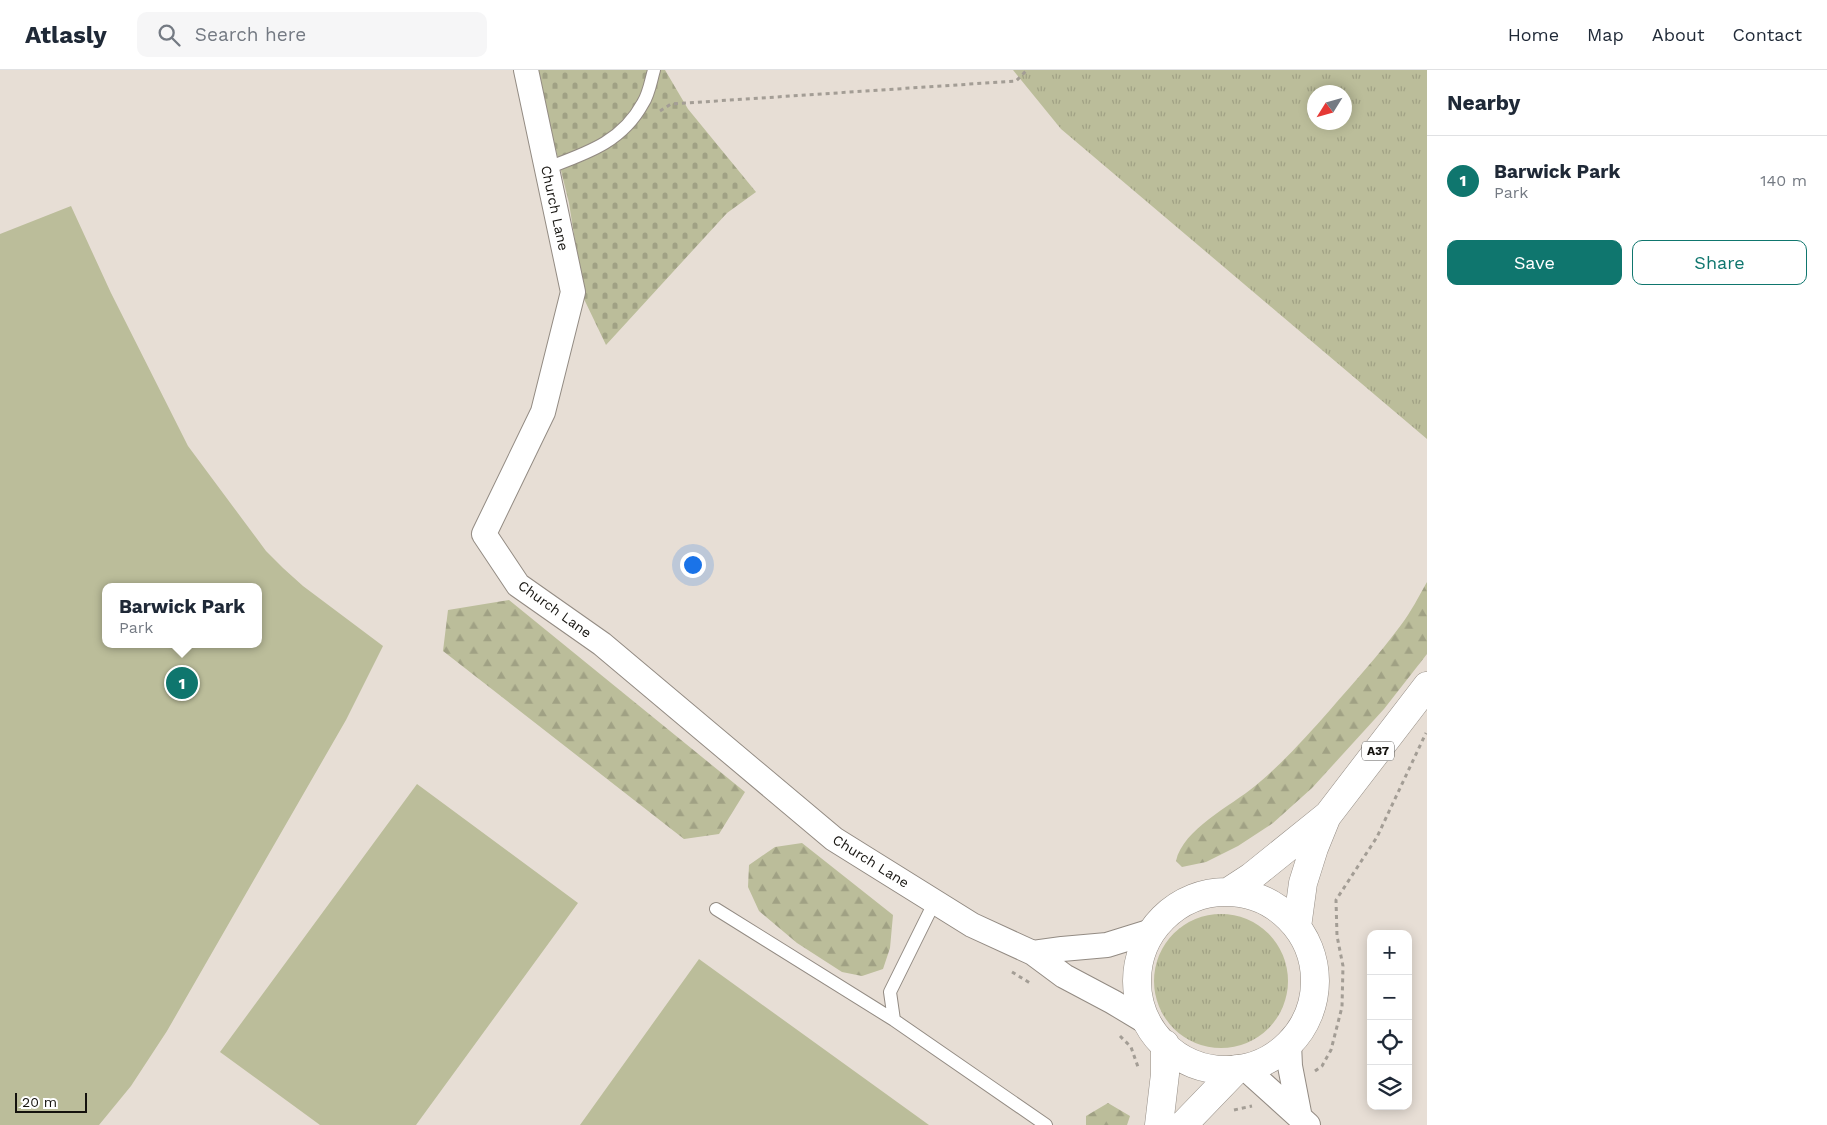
<!DOCTYPE html>
<html lang="en">
<head>
<meta charset="utf-8">
<style>
	:root { --surface:#fff; --page:#f6f6f7; --text:#1f2937; --muted:#747a83; --line:#e0e1e3; --accent:#0f766e }
	body { margin:0; font-family:"Work Sans",sans-serif; background:var(--page); color:var(--text) }
	.controls { position:absolute; right:15px; bottom:15px; display:grid; overflow:hidden; border-radius:10px; box-shadow:0 2px 12px #0003 }
	.controls button { width:45px; height:45px; display:grid; place-items:center; padding:0; border:0; border-bottom:1px solid var(--line); background:var(--surface); color:var(--text); font:25px sans-serif }
	.compass { position:absolute; left:1307px; top:15px; width:45px; height:45px; border-radius:50%; background:var(--surface); box-shadow:0 2px 12px #0003; rotate:233deg }
	.scale { position:absolute; left:15px; bottom:12px; width:72px; box-sizing:border-box; padding-left:5px; border:2px solid #14120e; border-top:0; font-size:14px; line-height:18px; white-space:nowrap; color:#14120e; -webkit-text-stroke:4px #fff; paint-order:stroke }
	.you { position:absolute; left:692px; top:494px; width:18px; height:18px; margin:-12px; border:4px solid #fff; border-radius:50%; background:#1a73e8; box-shadow:0 0 0 8px #1a73e833 }
	.badge { display:grid; place-items:center; width:32px; height:32px; border-radius:50%; background:var(--accent); color:#fff; font-size:16px; font-weight:700 }
	.pin { position:absolute; translate:-50% -50%; border:2px solid #fff; box-shadow:0 1px 5px #0006 }
	.popup { position:absolute; left:102px; top:513px; width:160px; height:65px; box-sizing:border-box; display:grid; place-content:center; border-radius:10px; background:var(--surface); filter:drop-shadow(0 1px 4px #0005); font-size:16px; white-space:nowrap; color:var(--muted) }
	.popup b { font-size:19px; color:var(--text) }
	.popup::after { content:''; position:absolute; left:50%; top:100%; margin-left:-10px; border:10px solid transparent; border-top-color:var(--surface) }
	.list { margin:0; padding:0; list-style:none }
	h2 { display:flex; justify-content:space-between; align-items:center; height:65px; margin:0; padding:0 20px; font-size:21px }
	h2 small { font-size:16px; font-weight:400; color:var(--muted) }
	.list li { display:grid; grid-template-columns:32px 1fr auto; gap:15px; align-items:center; box-sizing:border-box; height:90px; padding:0 20px; border-top:1px solid var(--line) }
	.list b { display:block; font-size:19px; white-space:nowrap }
	.list p { margin:0; font-size:16px; white-space:nowrap; color:var(--muted) }
	.list em { font-size:16px; font-style:normal; color:var(--muted) }
	.actions { display:flex; gap:10px; padding:15px 20px }
	.actions a { flex:1; padding:11px 0; border:1px solid var(--accent); border-radius:10px; text-align:center; font-size:18px; color:var(--accent) }
	.actions .main { background:var(--accent); color:#fff }
	.icon { flex:none; width:28px; height:28px; fill:none; stroke:currentColor; stroke-width:2; stroke-linecap:round; stroke-linejoin:round }
	.map { position:relative; flex:none; width:1427px; height:1055px; overflow:hidden }
	header { display:flex; align-items:center; gap:30px; box-sizing:border-box; height:70px; padding:0 25px; background:var(--surface); border-bottom:1px solid var(--line) }
	header strong { font-size:24px }
	nav { display:flex; gap:28px; margin-inline-start:auto; font-size:18px }
	.search { width:350px; height:45px; background:var(--page); display:flex; align-items:center; gap:12px; box-sizing:border-box; padding:0 18px; border-radius:10px; color:var(--muted); font-size:19px }
	main { display:flex }
	aside { flex:1; background:var(--surface) }
	.map>svg:first-child { display:block }
</style>
</head>
<body>
<header>
<strong>Atlasly</strong>
<div class="search"><svg class="icon" aria-label="search" viewBox="0 0 24 24"><circle cx="10" cy="10" r="6"/><path d="M15 15l6 6"/></svg>Search here</div>
<nav><a>Home</a><a>Map</a><a>About</a><a>Contact</a></nav>
</header>
<main>
<div class="map">
<svg width="1427" height="1055" viewBox="0 0 1427 1055">
	<defs>
		<pattern id="grass-tufts" width="24" height="20" patternUnits="userSpaceOnUse" patternTransform="scale(1.25)"><rect width="24" height="20" fill="#bbbd9a"/><path d="M3 7l-1-3M5 7V3M7 7l1-3M15 17l-1-3M17 17v-4M19 17l1-3" fill="none" stroke="#a0a184"/></pattern>
		<pattern id="forest-firs" width="22" height="20" patternUnits="userSpaceOnUse" patternTransform="scale(1.25)"><rect width="22" height="20" fill="#bbbd9a"/><path d="M5 1l3.5 6h-7zM16 11l3.5 6h-7z" fill="#a0a184"/></pattern>
		<pattern id="cemetery-stones" width="16" height="16" patternUnits="userSpaceOnUse" patternTransform="scale(1.25)"><rect width="16" height="16" fill="#bbbd9a"/><path d="M2 7V4a2 2 0 0 1 4 0v3zM10 15v-3a2 2 0 0 1 4 0v3z" fill="#a0a184"/></pattern>
	</defs>
	<rect width="100%" height="100%" fill="#e7ded5"/>
	<path fill="url(#grass-tufts)" fill-rule="evenodd" d="M1013,0H1427V369L1061,59ZM1314,22H1344V52H1314Z
		M1154 911a67 67 0 1 1 134 0a67 67 0 1 1-134 0Z"/>
	<path fill="url(#forest-firs)" d="M1427,512V584L1384,639L1312,718L1273,753L1238,776L1206,792L1182,797L1176,791C1183,759 1231,736 1255,716C1283,693 1306,667 1330,640C1354,612 1379,585 1401,555C1411,542 1419,526 1427,512Z
		M509,530L745,722L719,764L684,769L443,581L448,540Z
		M802,773L893,845L890,878L883,899L862,906L842,902L797,873L759,841L748,817L749,795L775,777Z
		M1108,1033L1130,1046L1127,1055H1086V1046Z"/>
	<path fill="url(#cemetery-stones)" d="M536,0H665L688,39L756,122L727,143L606,275L584,229L569,133Z"/>
	<path fill="#bbbd9a" fill-rule="evenodd" d="M71,136L111,223L188,376L266,481L283,498L303,516L383,576L346,650L167,961L131,1016L99,1055H0V164ZM106,517H258V574H106Z
		M417,714L578,833L416,1055H320L220,982Z
		M699,889L929,1055H580Z"/>
	<g fill="none" stroke-linecap="round" stroke-linejoin="round">
		<defs>
			<path id="service" d="M547,98C587,83 622,72 643,33C649,24 651,10 654,0
				M935,831L890,922L894,950L1046,1055
				M716,839L894,950"/>
			<path id="minor" d="M526,0L573,222L543,342L484,464L518,515L602,574L834,769L972,855L1033,883L1064,906L1113,932L1148,953
				M1033,883L1062,879L1107,875L1152,861
				M1289,974L1290,996L1300,1048
				M1245,998L1308,1055"/>
			<path id="trunk" d="M1228,822L1251,807L1328,745L1427,616
				M1137 911a89 89 0 1 1 178 0a89 89 0 1 1-178 0Z
				M1297,857L1303,813L1314,778L1327,746
				M1159,1055L1165,1004V974
				M1183,1055L1237,999"/>
		</defs>
		<use href="#service" stroke="#938b83" stroke-width="14"/>
		<use href="#minor" stroke="#938b83" stroke-width="26"/>
		<use href="#trunk" stroke="#938b83" stroke-width="29"/>
		<path stroke="#a39d95" stroke-width="3" stroke-dasharray="4 4" stroke-linecap="butt" d="M660,41L671,34L1016,11L1027,0
			M1012,902L1030,913
			M1120,966L1131,977L1138,997
			M1315,1001L1322,996L1331,980L1342,937L1343,896L1337,866L1336,830L1377,767L1426,663
			M1234,1040L1252,1036"/>
		<use href="#service" stroke="#fff" stroke-width="12"/>
		<use href="#minor" stroke="#fff" stroke-width="24"/>
		<use href="#trunk" stroke="#fff" stroke-width="28"/>
	</g>
	<g text-anchor="middle" stroke-width="4.5" stroke-linejoin="round" paint-order="stroke">
		<rect fill="#fff" stroke="#5a5956" stroke-width="1" x="1362" y="671.5" width="32" height="19" rx="4"/>
		<g font-size="12" font-weight="bold" fill="#14120e">
			<text x="1378" y="685">A37</text>
		</g>
		<g font-size="14" fill="#14120e" stroke="#fff">
			<text transform="translate(555 138) rotate(78)" y="5">Church Lane</text>
			<text transform="translate(555 539) rotate(36)" y="5">Church Lane</text>
			<text transform="translate(871 791) rotate(32)" y="5">Church Lane</text>
		</g>
	</g>
</svg>
<div class="controls">
<button>+</button>
<button>−</button>
<button><svg class="icon" aria-label="locate" viewBox="0 0 24 24"><circle cx="12" cy="12" r="6"/><path d="M12 2v4M12 18v4M2 12h4M18 12h4"/></svg></button>
<button><svg class="icon" aria-label="layers" viewBox="0 0 24 24"><path d="M12 4l9 5-9 5-9-5zM3 14l9 5 9-5"/></svg></button>
</div>
<svg class="compass" viewBox="-18 -18 36 36"><path d="M0-13l5 13h-10z" fill="#e53935"/><path d="M0 13l5-13h-10z" fill="#747a83"/></svg>
<div class="scale">20 m</div>
<div class="you"></div>
<div class="pin badge" style="left:182px;top:613px">1</div>
<div class="popup"><b>Barwick Park</b>Park</div>
</div>
<aside>
<h2>Nearby<small></small></h2>
<ul class="list">
<li><span class="badge">1</span><div><b>Barwick Park</b><p>Park</p></div><em>140 m</em></li>
</ul>
<div class="actions"><a class="main">Save</a><a>Share</a></div>
</aside>
</main>
</body>
</html>
